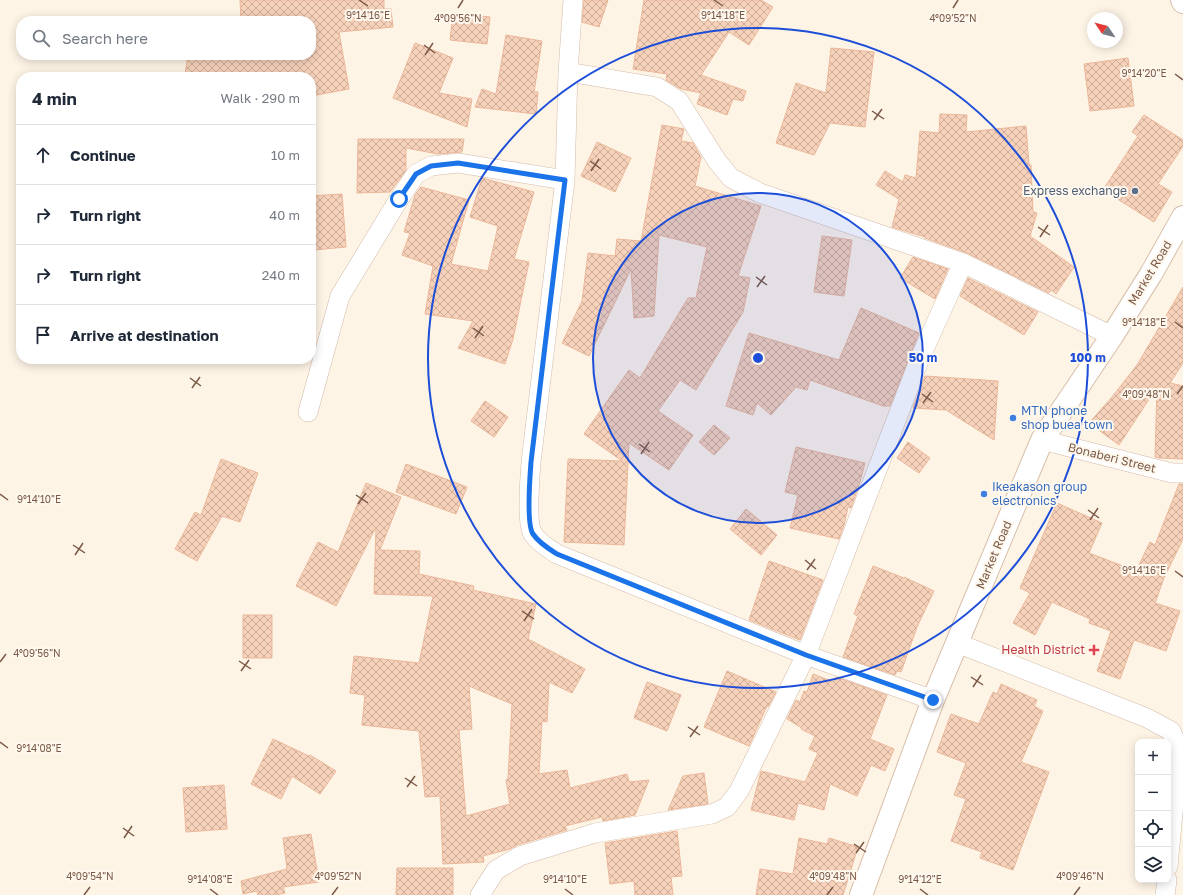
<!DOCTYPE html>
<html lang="en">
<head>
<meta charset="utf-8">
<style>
	:root { --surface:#fff; --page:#f2f2f3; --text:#1f2937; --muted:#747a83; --line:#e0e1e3 }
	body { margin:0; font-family:"Golos Text",sans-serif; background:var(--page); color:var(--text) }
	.controls { position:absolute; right:12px; bottom:12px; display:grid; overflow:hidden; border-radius:8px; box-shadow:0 2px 10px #0003 }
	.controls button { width:36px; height:36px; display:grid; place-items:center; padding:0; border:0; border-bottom:1px solid var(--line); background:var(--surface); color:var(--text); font:20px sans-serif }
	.compass { position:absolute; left:1087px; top:12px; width:36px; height:36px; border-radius:50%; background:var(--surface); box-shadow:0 2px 10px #0003; rotate:305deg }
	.stop { position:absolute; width:12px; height:12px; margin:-9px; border:3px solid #1a73e8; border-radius:50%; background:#fff }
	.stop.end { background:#1a73e8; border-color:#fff; box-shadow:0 1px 4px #0008 }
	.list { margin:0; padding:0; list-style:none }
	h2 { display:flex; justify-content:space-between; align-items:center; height:52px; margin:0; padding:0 16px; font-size:17px }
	h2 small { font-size:13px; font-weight:400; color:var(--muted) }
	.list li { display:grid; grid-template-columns:26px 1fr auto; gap:12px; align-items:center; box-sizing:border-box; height:60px; padding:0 16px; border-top:1px solid var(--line) }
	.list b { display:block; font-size:15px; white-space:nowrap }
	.list em { font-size:13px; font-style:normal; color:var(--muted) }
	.icon { flex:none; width:22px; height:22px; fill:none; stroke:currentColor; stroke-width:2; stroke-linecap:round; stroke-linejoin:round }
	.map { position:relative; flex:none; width:1183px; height:895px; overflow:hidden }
	.search { position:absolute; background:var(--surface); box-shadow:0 2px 10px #0003; left:16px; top:16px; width:300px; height:44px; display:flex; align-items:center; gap:10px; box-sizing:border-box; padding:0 14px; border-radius:16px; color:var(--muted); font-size:15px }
	.panel { position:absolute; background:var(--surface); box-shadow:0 2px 10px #0003; left:16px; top:72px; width:300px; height:292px; border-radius:16px }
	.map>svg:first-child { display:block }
</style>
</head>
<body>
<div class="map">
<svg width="1183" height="895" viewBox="0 0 1183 895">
	<defs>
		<pattern id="building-cross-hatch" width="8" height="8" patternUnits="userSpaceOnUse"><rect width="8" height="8" fill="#f7d2ba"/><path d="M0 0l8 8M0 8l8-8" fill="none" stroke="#cdad99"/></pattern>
	</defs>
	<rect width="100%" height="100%" fill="#fef4e6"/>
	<path fill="url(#building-cross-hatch)" stroke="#ebb799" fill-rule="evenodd" d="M240,0H384V9H391L393,27L339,32L349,89L311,96V77H201L185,74L188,55H311V21H241Z
		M584,0H608L599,27L582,22Z
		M644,0H761L773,7L749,45L729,32L701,75L746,91L743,101L733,99L727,115L697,104L701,93L681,89L666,80L667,74L633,69Z
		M453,13L490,17L487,44L450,40Z
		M506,35L542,41L534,92H538L536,114L475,107L482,89L496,94Z
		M415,43L453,58L439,93L472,99L467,127L393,98Z
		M831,48L874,52L865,127L830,123L814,155L776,143L796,83L826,93Z
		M1128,58L1134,106L1090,111L1084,64Z
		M940,114L967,115L966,132L1026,126L1029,165H1031L1033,212L1037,213L1030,236L1074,267L1056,294L1051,290L1049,293L967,253L925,238V237L892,227L899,199L876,185L885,171L903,182L905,175L916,178L920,131L939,133Z
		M1144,115L1183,140V146L1158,184L1172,192L1154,222L1103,190L1138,136L1132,132Z
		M662,125L684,129L681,141L693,143L701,157L695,186L761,206L738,276L750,278L743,312L696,390L680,380L658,411L693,435L669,470L629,443L624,545L564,542L568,459L622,461L584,434L629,370L640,378L688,298H696L707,247L659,235L654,316L634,318L631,269L589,356L562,343L582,301L588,253L615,256L617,239L641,241Z
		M358,139H464L462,152L438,154L406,148V170L390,192L357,193Z
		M597,142L631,158L615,192L581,176Z
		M482,178L534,192L514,259L529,262L513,339L505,364L458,348L473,321L425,314L433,266L402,255L410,233L404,232L415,195L421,187L469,200L451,264L488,271L498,226L470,217Z
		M342,194L346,247L314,250L311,196Z
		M822,236L852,240L844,296L814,292Z
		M913,257L948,269L935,299L900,278Z
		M968,278L1038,312L1024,335L960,296Z
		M1183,287V363L1170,383L1183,386V459L1159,458L1155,457L1157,387L1119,445L1089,423L1112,397L1137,365Z
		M861,308L919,333L890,406H883L810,380L807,390L796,387L771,415L757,403L753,415L726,406L749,333L839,360Z
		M925,376L998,381L994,440L946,410L913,408Z
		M485,401L508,417L494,437L471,421Z
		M714,425L730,438L714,455L699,442Z
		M908,442L930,458L919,473L897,458Z
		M796,447L865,463L859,485L851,508L848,507L844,525L839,539L790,528L798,495L785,492Z
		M221,459L258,473L240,522L222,516L197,561L175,549L195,512L201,515Z
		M406,464L467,487L456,514L396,492Z
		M366,483L401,497L380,550L420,551L419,574L474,586L473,590L536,604L528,639L585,669L572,693L549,682L547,722L542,721L539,774L567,770L570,788L627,774L629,782L649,780L635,815L603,821L602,817L565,826L567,830L517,845L510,849L483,856L484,862L443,864L440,796L425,797L419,731L362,725L365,695L350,693L354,656L419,663L433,596L374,594L376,527L336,606L296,586L318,542L338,552ZM469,686L512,704L508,779L506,780L510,804L466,816L459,730L472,729Z
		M1179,484H1183V539L1164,578L1155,603L1180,611L1166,651L1134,640L1120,679L1097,671L1111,631L1089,623L1090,619L1052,602L1035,635L1013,623L1030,593L1020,588L1057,503L1102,523L1089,553L1136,571L1150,542L1155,545Z
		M746,509L777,535L761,555L730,529Z
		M769,561L823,580L800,640L749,620Z
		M873,566L904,578V577L934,591L917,627L901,672L897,671L895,675L843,657L858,616L854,614Z
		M243,615H272V658H243Z
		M727,671L776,692L768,707L767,706L749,746L704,727Z
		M813,674L834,682L836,677L887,695L870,739L894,749L885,771L871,765L857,796L830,784L824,810L798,803L794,820L751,810L761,771L805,782L818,753L809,749L815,736L801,729L802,728L787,719L796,700L800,702L804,691L807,692Z
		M647,682L681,695L667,731L634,718Z
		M1001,684L1037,700L1034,706L1043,711L1021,762L1049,772L1013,870L980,858L982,852L951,841L966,799L954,795L966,763L937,752L951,714L979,724L993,692L997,694Z
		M273,739L309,756L310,755L336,771L320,794L292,776L281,799L251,784Z
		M704,773L708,804L668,810L683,776Z
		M224,785L227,829L186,832L183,788Z
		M677,831L682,876L671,877L673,895H635L634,881L610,884L605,843Z
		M311,834L319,882L283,887L285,893L275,895H258L257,891L243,894L241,881L287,869L283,838Z
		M799,838L827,844L829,838L858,847L843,895H756L760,869L793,874Z
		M397,868H453V895H396Z"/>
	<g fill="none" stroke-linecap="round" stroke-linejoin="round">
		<defs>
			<path id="minor" d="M573,0L568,72L565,180L531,462C530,477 526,524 533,534C539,543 549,549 557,554L806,655L933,700
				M568,72L657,87L679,101L717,161L731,178L760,193L963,263L1112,336
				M308,412L340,296L399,199L416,174L431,166L458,163L565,180
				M1042,440L1172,473H1183
				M957,643L1147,718L1171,731L1179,750L1168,866
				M480,895L496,870L520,856L595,833L712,814L727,807L739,791L806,655L920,358L963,263
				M1165,895L1167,880"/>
			<path id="secondary" d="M1182,0L1183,2
				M861,895L933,700L1042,440L1112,336L1151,274L1183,217"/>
		</defs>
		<use href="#minor" stroke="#d2bbaa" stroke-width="20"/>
		<use href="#secondary" stroke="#d8bea9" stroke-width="24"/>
		<use href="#minor" stroke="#fff" stroke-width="19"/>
		<use href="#secondary" stroke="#fff" stroke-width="22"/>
	</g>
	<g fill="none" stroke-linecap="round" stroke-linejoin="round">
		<path stroke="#1a73e8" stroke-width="5" d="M399,199L416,174L431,166L458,163L565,180L531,462C530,476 526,524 533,534C539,543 549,549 557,554L806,655L933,700"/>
	</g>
	<path fill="none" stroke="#7b5947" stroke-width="1.5" d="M359,0L368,6M714,0L723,6M458,8L463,0M953,8L958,0M424,45L435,53M425,55L433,43M1175,74L1183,80M872,111L884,119M874,120L882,109M590,161L601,169M591,171L599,159M1038,227L1050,235M1040,237L1048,225M756,277L767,285M757,287L765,276M1175,322L1183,328M473,328L484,336M475,338L483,326M190,378L201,386M192,388L200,377M922,394L933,402M1177,394L1183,386M923,403L931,392M639,444L650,452M641,454L649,442M0,494L8,500M356,495L368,503M358,504L366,493M1088,510L1099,518M1090,520L1098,508M73,545L85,553M75,555L83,543M805,560L816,569M807,570L815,559M1175,571L1183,577M522,611L534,619M524,621L532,609M239,661L251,669M0,662L6,654M241,671L249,660M971,677L983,685M973,687L981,675M688,727L700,735M690,737L698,726M0,742L8,748M405,778L417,786M407,787L415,776M123,828L134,836M124,838L132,826M854,844L866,852M856,853L864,842M210,889L218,895M565,889L573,895M920,889L928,895M84,895L90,887M332,895L338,887M827,895L833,887M1074,895L1080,887"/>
	<circle cx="758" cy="358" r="165" fill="#1d4ed8" fill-opacity=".12"/>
	<g fill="none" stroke="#1d4ed8" stroke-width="2">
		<circle cx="758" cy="358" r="165"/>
		<circle cx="758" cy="358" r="330"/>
	</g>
	<circle fill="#5c6f8a" stroke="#fff8ee" stroke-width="1.5" cx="1135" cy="191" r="4"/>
	<g fill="#3f7fe0" stroke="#fff8ee" stroke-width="1.5">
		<circle cx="1013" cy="418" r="4"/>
		<circle cx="984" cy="494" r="4"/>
	</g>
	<path fill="#e0444e" stroke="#fff8ee" stroke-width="1.5" d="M1092 644h4v4h4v4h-4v4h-4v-4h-4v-4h4z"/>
	<g text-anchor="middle" stroke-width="4" stroke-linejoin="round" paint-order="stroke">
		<g font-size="12" fill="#4e5e75" stroke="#fff8ee" text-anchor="end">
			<text x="1127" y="195">Express exchange</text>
		</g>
		<g font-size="12" fill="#7b5947" stroke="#fff8ee">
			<text transform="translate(1150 273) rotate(-59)" y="4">Market Road</text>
			<text transform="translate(1112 458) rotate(14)" y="4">Bonaberi Street</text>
			<text transform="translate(994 555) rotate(-67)" y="4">Market Road</text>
		</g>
		<g font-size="12" fill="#366cbe" stroke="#fff8ee" text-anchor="start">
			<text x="1021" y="415">MTN phone<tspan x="1021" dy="14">shop buea town</tspan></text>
			<text x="992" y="491">Ikeakason group<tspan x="992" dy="14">electronics</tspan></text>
		</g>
		<g font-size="12" fill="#be3a42" stroke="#fff8ee" text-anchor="end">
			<text x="1085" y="654">Health District</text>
		</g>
	</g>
	<g font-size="10" text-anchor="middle" fill="#7b5947" stroke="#fff8ee" stroke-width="4" stroke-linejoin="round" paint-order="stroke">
		<text x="368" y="19">9°14'16"E</text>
		<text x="723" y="19">9°14'18"E</text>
		<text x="458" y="22">4°09'56"N</text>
		<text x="953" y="22">4°09'52"N</text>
		<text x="1144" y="77">9°14'20"E</text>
		<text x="1144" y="326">9°14'18"E</text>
		<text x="1146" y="398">4°09'48"N</text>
		<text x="39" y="503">9°14'10"E</text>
		<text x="1144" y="574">9°14'16"E</text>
		<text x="37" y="657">4°09'56"N</text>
		<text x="39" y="752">9°14'08"E</text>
		<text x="90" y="880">4°09'54"N</text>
		<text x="338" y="880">4°09'52"N</text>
		<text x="833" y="880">4°09'48"N</text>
		<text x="1080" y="880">4°09'46"N</text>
		<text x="210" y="883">9°14'08"E</text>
		<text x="565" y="883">9°14'10"E</text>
		<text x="920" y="883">9°14'12"E</text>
	</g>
	<circle cx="758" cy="358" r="6" fill="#1d4ed8" stroke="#fff8ee" stroke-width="2"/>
	<g font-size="12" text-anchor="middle" font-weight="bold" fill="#1d4ed8" stroke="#fff8ee" stroke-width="4" stroke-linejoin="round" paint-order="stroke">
		<text x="923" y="362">50 m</text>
		<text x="1088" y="362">100 m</text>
	</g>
</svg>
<div class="controls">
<button>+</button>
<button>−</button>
<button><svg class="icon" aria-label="locate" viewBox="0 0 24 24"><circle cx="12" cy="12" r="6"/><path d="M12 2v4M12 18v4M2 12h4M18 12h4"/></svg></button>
<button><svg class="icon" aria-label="layers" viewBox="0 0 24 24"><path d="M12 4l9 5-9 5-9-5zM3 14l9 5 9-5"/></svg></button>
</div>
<svg class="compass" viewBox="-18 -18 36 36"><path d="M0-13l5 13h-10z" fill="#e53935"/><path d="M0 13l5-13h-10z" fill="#747a83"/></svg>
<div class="stop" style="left:399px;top:199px"></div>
<div class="stop end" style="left:933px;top:700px"></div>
<div class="search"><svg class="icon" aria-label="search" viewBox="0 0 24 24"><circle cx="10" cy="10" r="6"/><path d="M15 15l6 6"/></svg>Search here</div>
<section class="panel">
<h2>4 min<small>Walk · 290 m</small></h2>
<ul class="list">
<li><svg class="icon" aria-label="ahead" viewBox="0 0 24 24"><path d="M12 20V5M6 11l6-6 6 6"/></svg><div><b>Continue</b></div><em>10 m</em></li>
<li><svg class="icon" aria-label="right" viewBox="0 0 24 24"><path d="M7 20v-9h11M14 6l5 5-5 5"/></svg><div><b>Turn right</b></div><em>40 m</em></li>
<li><svg class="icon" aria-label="right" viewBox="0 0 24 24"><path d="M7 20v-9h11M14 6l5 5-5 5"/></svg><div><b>Turn right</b></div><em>240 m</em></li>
<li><svg class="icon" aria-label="arrive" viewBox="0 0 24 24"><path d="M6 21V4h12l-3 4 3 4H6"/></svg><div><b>Arrive at destination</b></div></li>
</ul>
</section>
</div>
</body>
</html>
